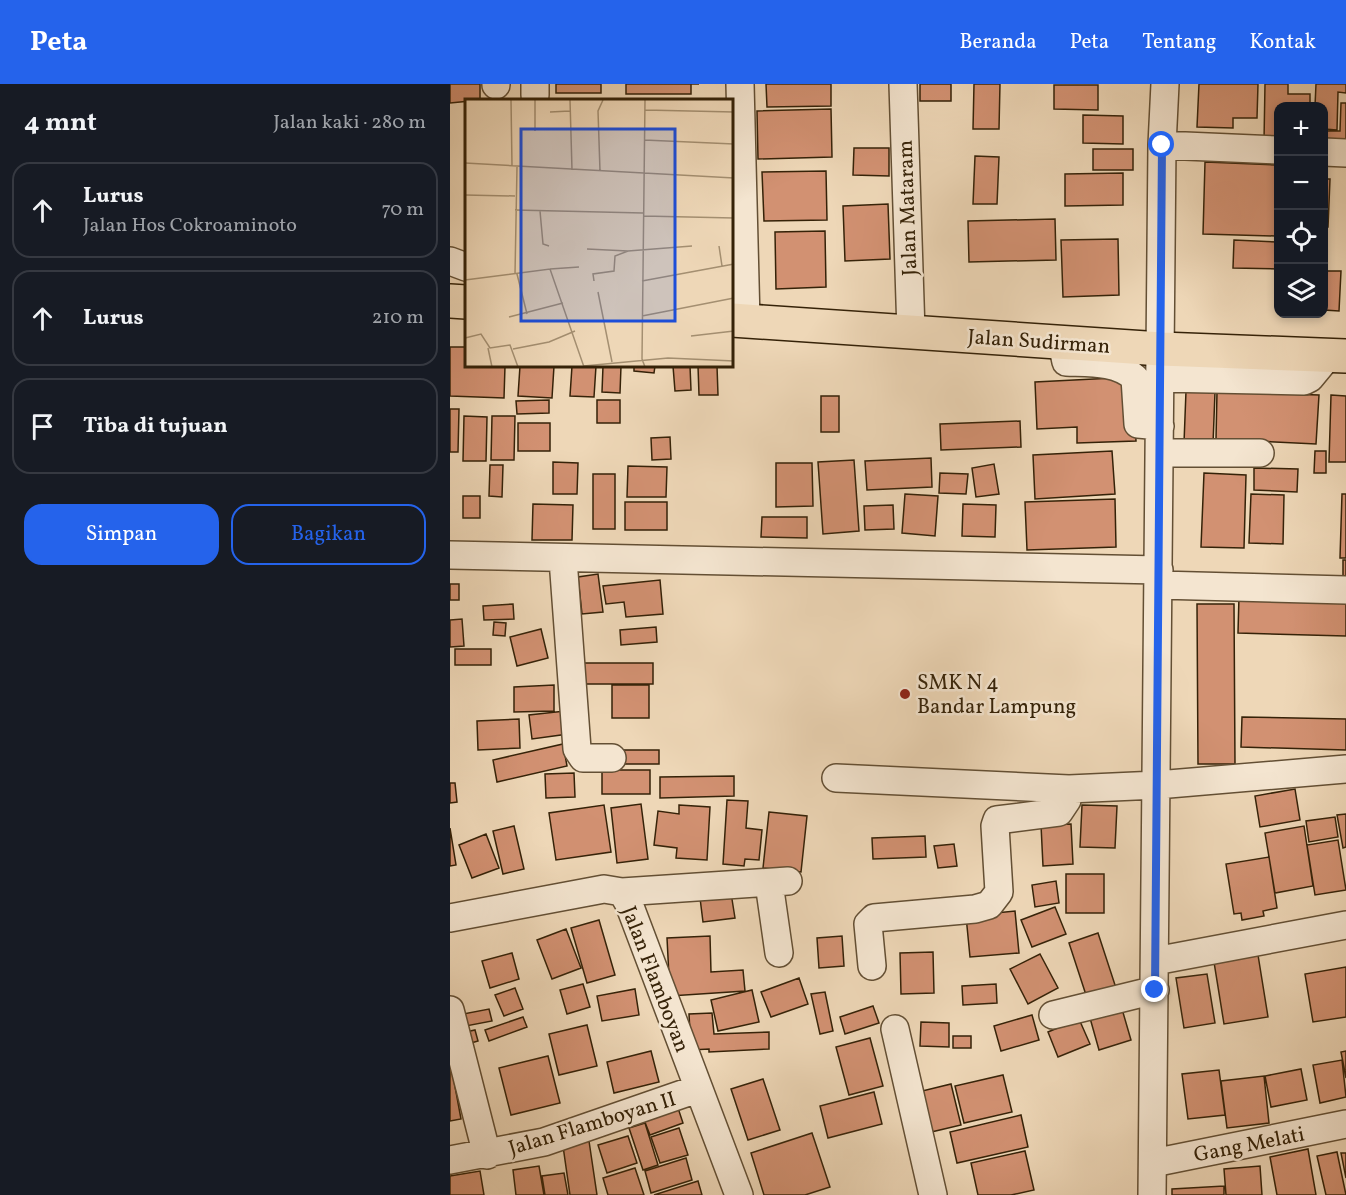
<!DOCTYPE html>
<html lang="id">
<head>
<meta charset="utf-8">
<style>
	:root { --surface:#171b24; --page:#20242c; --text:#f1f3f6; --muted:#9ea1a6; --line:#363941; --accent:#2563eb }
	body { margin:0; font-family:Vollkorn,serif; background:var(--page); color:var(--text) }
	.controls { position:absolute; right:18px; top:18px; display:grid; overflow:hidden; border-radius:12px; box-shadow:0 3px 9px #0003 }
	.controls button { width:54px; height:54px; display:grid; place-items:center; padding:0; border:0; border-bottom:2px solid var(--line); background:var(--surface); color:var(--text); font:30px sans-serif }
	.stop { position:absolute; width:18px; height:18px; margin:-14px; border:4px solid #2563eb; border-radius:50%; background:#fff }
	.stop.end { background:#2563eb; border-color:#fff; box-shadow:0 2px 6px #0008 }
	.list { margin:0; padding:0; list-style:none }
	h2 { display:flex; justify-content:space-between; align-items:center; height:78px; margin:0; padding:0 24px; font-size:26px }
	h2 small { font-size:20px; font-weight:400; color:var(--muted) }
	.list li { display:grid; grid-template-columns:39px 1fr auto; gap:18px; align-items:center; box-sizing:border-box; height:96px; margin:0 12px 12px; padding:0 12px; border:2px solid var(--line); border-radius:18px }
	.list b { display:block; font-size:22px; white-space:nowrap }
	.list p { margin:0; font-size:20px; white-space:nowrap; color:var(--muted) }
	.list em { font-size:20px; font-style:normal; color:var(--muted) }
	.actions { display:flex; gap:12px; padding:18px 24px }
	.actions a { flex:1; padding:14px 0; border:2px solid var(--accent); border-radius:18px; text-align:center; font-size:21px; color:var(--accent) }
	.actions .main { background:var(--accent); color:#fff }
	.icon { flex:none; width:33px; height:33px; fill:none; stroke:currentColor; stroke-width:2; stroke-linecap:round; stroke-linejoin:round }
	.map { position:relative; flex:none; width:896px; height:1111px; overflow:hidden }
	header { display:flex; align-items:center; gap:36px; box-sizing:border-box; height:84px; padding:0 30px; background:var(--accent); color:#fff }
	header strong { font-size:28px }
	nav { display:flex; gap:33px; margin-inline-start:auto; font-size:21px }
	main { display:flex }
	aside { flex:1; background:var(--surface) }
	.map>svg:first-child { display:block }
</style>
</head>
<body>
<header>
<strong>Peta</strong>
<nav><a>Beranda</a><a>Peta</a><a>Tentang</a><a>Kontak</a></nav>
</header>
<main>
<aside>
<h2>4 mnt<small>Jalan kaki · 280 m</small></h2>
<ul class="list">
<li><svg class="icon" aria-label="ahead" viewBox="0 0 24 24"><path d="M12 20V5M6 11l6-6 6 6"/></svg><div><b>Lurus</b><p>Jalan Hos Cokroaminoto</p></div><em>70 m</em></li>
<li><svg class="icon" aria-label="ahead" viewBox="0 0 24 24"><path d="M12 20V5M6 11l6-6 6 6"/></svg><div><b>Lurus</b></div><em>210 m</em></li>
<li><svg class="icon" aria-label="arrive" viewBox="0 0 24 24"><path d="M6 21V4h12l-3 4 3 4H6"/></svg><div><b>Tiba di tujuan</b></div></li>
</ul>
<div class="actions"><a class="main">Simpan</a><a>Bagikan</a></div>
</aside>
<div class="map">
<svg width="896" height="1111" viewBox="0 0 896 1111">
	<rect width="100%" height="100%" fill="#eed7b7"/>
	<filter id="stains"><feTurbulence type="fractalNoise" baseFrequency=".00333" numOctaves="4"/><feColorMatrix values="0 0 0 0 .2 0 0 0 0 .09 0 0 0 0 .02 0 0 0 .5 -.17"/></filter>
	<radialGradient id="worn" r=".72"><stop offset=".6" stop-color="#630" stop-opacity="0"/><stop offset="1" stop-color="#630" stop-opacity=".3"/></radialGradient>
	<path fill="#d29172" stroke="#352208" stroke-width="1.5" d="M0,0H30V16L0,19Z
		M106,0H151V9H106Z
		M176,0H249H241V10H176Z
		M316,0H381V22L317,23Z
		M470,0H501V17H470Z
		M524,0H550L549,45H523Z
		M749,0H808L807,34H783V44L747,43Z
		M815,0H838V10H860V22H828V58L814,57Z
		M866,0H896V9L888,8L887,46L874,45V22H865Z
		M604,1H648V26L604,25Z
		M891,19H896V60L874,59V47H890Z
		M381,25L382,73L308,75L307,27Z
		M633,31L673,32V60L633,59Z
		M404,64H439V92L403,91Z
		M643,65H683V86H643Z
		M525,72L549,73L547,120H523Z
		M755,78L827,81L825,152L753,150Z
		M376,87L377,136L314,137L312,88Z
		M673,89V121L615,122V90Z
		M874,95H880L878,143H874Z
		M438,120L440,175L395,177L393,122Z
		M605,135L606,176L519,178L518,137Z
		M375,147L376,203L326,205L325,148Z
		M668,155L669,211L613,213L611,156Z
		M784,156L828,158V185L783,184Z
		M874,187H891L889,227L874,226Z
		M0,263H16V282H55L54,314L0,312Z
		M70,282H104L102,314L68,312Z
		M122,282H146L144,313L120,312Z
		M153,282H171L170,309L152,308Z
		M184,282H205L204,289L184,287Z
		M223,282H240L241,306L225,307Z
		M248,282H267L268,311H249Z
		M683,293L686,357L627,359V343L587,345L585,298Z
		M736,307L765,308L763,360L734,359Z
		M767,308L869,311L866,360L766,355Z
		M881,311L896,312V378H879Z
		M371,312H389V348H371Z
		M99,316V329L67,330L66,317Z
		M147,316H170V339H147Z
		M0,325H9L8,368H0Z
		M14,332L37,333L36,377H13Z
		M42,332H65L64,376H41Z
		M570,337L571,363L491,366L490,340Z
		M68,339H100V367H68Z
		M220,353L221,375L202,376L201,354Z
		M662,367L665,410L585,415L583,371Z
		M865,367H876V389H864Z
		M481,374L482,403L417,406L415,377Z
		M404,376L409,447L373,450L368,378Z
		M103,378L128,379L127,410H103Z
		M326,379H362L363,422L326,423Z
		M544,380L549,410L526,413L522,384Z
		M40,381H53L52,413L39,412Z
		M178,382L217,383L216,413H177Z
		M804,384L848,385L847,408L804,406Z
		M490,389L518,390L516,410L489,409Z
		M754,389L796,391L794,464L751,463Z
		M143,390H165V445H143Z
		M455,410L488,412L485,452L452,449Z
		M801,410L834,411L833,460L799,459Z
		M892,410H896V474H890Z
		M13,412H30V434H13Z
		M665,415L666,463L577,466L575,418Z
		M175,418H217V446H175Z
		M83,420L123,421L122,456H82Z
		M513,420L546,421L545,453L512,452Z
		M443,421L444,445L415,446L414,422Z
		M312,433H357V454L311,453Z
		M893,476H896V494L893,493Z
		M148,490L153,528L132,530L128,493Z
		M210,496L213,530L176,533L174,518L156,520L153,502Z
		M0,500H9V516H0Z
		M789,512L896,515V552L788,549Z
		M63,520L64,535L34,536L33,522Z
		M747,520H784L785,680H748Z
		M12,535L14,562L0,563V536Z
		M44,538L56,539L55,552L43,551Z
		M206,543L207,558L171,561L170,546Z
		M91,545L98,574L67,582L60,553Z
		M5,565H41V581H5Z
		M130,579H203V600H130Z
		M104,601V627L64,628V603Z
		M162,601H199V634H162Z
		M115,627L118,650L82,655L79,631Z
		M792,633L896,635V666L791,663Z
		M69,635L70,664L28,666L27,637Z
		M113,660L117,682L47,698L43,676Z
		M165,666H209V680H165Z
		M152,686H200V710H152Z
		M124,689L125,713L96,714L95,690Z
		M284,692V712L210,714V693Z
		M0,699H5L7,718L0,719Z
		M845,705L850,736L810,743L805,712Z
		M277,716L298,717L296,744L312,746L309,776L295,775L294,782L273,780Z
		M191,720L198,775L167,779L161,724Z
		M154,721L161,768L106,776L99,729Z
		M229,721L260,723L257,776L226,774L227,764L204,761L208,727L229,730Z
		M632,721L667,722L665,764L630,763Z
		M319,728L357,732L351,788L313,784Z
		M896,730V763L893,764L887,731Z
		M885,733L888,753L859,758L856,737Z
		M621,740L623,780L593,782L591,741Z
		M64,742L74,785L53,790L43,747Z
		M854,742L863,802L825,809L815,749Z
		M0,744L6,781L0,782Z
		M36,750L49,784L22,794L9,761Z
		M475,752L476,773L423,775L422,754Z
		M888,756L896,806L865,811L857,761Z
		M504,760L507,782L488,784L484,762Z
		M819,773L827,824L813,827L814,832L792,836L791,829L784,830L776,780Z
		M616,790H654V829H616Z
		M606,797L609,819L585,823L582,801Z
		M281,809L285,834L253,838L250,814Z
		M605,823L616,850L582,863L571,836Z
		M565,827L569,869L520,873L516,832Z
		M149,836L165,891L137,899L121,844Z
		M116,845L131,884L102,895L87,856Z
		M648,849L666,904L637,914L619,859Z
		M260,852L261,888L293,886L295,907L220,912L217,854Z
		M392,852L394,882L369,884L367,854Z
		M483,868L484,909L451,910L450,869Z
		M62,869L69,895L40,904L32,877Z
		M590,870L608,904L578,920L560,885Z
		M808,871L818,933L774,940L764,878Z
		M896,883V933L863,938L855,890Z
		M757,890L765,939L734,944L726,894Z
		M349,894L358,920L321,933L311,908Z
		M133,900L140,923L117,930L110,906Z
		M546,900L547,919L513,921L512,902Z
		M65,904L73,925L54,932L45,911Z
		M185,905L189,931L152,937L147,912Z
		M302,906L309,938L268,947L261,916Z
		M375,908L383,947L370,950L361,910Z
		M423,922L429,939L395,950L390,933Z
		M39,925L42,937L16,942L13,930Z
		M672,925L681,956L649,966L640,934Z
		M262,929L264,950L319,948V965L259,968V965L241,966L239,930Z
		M582,931L589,956L551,967L544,942Z
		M73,933L77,943L39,957L35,946Z
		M629,935L640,960L608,973L598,948Z
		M471,938L499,939V963L470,962Z
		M137,941L147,982L109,991L99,950Z
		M25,946L28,957L14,961L11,949Z
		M503,952H521V964H503Z
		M420,954L433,1002L399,1011L386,963Z
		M201,967L209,998L164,1009L157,978Z
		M896,967V994L891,968Z
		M98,972L110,1019L61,1031L49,984Z
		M0,975L11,1035L0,1037Z
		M892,976L896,1013L870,1019L863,981Z
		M851,985L857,1016L821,1023L815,992Z
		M769,986L775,1031L738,1035L732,990Z
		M553,991L562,1028L514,1039L505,1002Z
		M814,992L819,1039L777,1044L771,997Z
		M313,995L330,1046L298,1056L281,1005Z
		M501,1000L511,1041L477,1049L468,1008Z
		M424,1008L432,1040L378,1054L370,1022Z
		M225,1015L233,1039L200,1051L191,1028Z
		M571,1031L578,1063L507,1079L500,1048Z
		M195,1039L208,1081L193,1086L179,1044Z
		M229,1044L238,1071L210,1079L201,1053Z
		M362,1049L380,1103L355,1111H314L301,1069Z
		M178,1052L187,1079L157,1089L148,1061Z
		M139,1057L147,1111H120L113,1062Z
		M858,1065L866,1111H827L820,1073Z
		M575,1067L584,1106L561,1111H528L521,1079Z
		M887,1068L896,1111H876L867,1072Z
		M891,1069H896V1094Z
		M236,1074L242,1096L201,1109L195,1087Z
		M89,1082L94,1111H66L63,1086Z
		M810,1082L812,1111H776L774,1085Z
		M185,1084L194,1111H158L153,1094Z
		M30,1087L34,1111H0V1092Z
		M114,1089L118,1111H95L92,1092Z
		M248,1097L252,1111H204Z
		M774,1102V1111H722V1105Z"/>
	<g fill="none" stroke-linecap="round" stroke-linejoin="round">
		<defs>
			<path id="minor" d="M46,0V1
				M85,0V11
				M290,0L296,237
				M453,0L461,248
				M712,61L828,66
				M874,68L896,69
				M0,177L16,183
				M612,259L616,278C639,279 667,277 685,294L688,340L710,342
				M711,294L854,297L860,294L879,271
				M710,369H810
				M0,471L709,486
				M113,475L127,665L133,674H162
				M709,501L896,506
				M386,694L619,705
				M319,799L329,869
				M172,808L338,797
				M0,834L154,805L172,808L179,820L289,1111
				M705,877L896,841
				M422,882L418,840L424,834L525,825L539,821L549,808L545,742L547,736L609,728L617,716L619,705L707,701L896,685
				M0,926L37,1071
				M603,931L705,906
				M445,945L483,1111
				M0,1076L94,1058L247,1005
				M703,1079L896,1040
				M702,1111L712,61L715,0"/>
			<path id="major" d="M0,217L16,218
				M282,236L711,265L896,272"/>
		</defs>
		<use href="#minor" stroke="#634f34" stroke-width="30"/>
		<use href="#major" stroke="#352208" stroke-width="36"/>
		<use href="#minor" stroke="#f4e5d0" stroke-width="27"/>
		<use href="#major" stroke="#eed7b7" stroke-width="33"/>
	</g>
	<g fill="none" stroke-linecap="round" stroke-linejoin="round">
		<path stroke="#2563eb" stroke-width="8" d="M705,906L712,61"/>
	</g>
	<circle fill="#8f2418" stroke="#f4e5d0" stroke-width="2" cx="455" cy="610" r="6"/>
	<g text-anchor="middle" stroke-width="5" stroke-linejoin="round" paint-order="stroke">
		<g font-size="21" fill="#352208" stroke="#f4e5d0">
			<text transform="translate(457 124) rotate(-92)" y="7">Jalan Mataram</text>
			<text transform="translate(589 257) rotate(4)" y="7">Jalan Sudirman</text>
			<text transform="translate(206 895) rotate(69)" y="7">Jalan Flamboyan</text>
			<text transform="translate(142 1039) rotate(-17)" y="7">Jalan Flamboyan II</text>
			<text transform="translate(799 1060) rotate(-11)" y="7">Gang Melati</text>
		</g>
		<g font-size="21" fill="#352208" stroke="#f4e5d0" text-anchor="start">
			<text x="467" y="605">SMK N 4<tspan x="467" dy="24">Bandar Lampung</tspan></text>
		</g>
	</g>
	<g transform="translate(15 15)">
		<rect width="268" height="268" fill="#eed7b7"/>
		<path fill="none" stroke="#a48f71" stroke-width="1.5" d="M46,1L47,67M70,1V32M105,1L107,71M180,11L269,13M85,13L105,12M179,41L269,45M0,64L269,79M135,72L133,12L138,1M0,96L50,97M50,111L178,114M75,112L78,145L84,147M178,117L269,119M254,147L257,167M122,150L163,152M85,170L114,168M50,175L52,68M52,175L62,215M0,181L85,170L119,268M129,182L128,175L149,172L150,157L163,152L227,147M177,182L269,165M133,193L147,263M177,217L269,199M44,218L98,204M226,237L269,232M0,239L16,235L25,249L45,246L53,268M23,249L27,268M48,250L84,243L110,232M119,267L203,259L269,262M180,268L177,260L180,1"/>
		<path fill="#1d4ed8" fill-opacity="0.15" stroke="#1d4ed8" stroke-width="3" d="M56,30H210V222H56Z"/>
		<rect width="268" height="268" fill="none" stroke="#352208" stroke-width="3"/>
	</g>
	<rect width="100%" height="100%" filter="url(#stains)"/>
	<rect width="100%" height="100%" fill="url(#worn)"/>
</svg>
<div class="controls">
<button>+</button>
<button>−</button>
<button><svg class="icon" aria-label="locate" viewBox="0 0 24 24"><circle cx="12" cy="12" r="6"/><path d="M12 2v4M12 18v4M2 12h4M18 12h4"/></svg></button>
<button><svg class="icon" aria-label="layers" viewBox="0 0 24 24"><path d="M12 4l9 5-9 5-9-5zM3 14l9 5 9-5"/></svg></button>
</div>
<div class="stop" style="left:712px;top:61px"></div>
<div class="stop end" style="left:705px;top:906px"></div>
</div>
</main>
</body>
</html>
